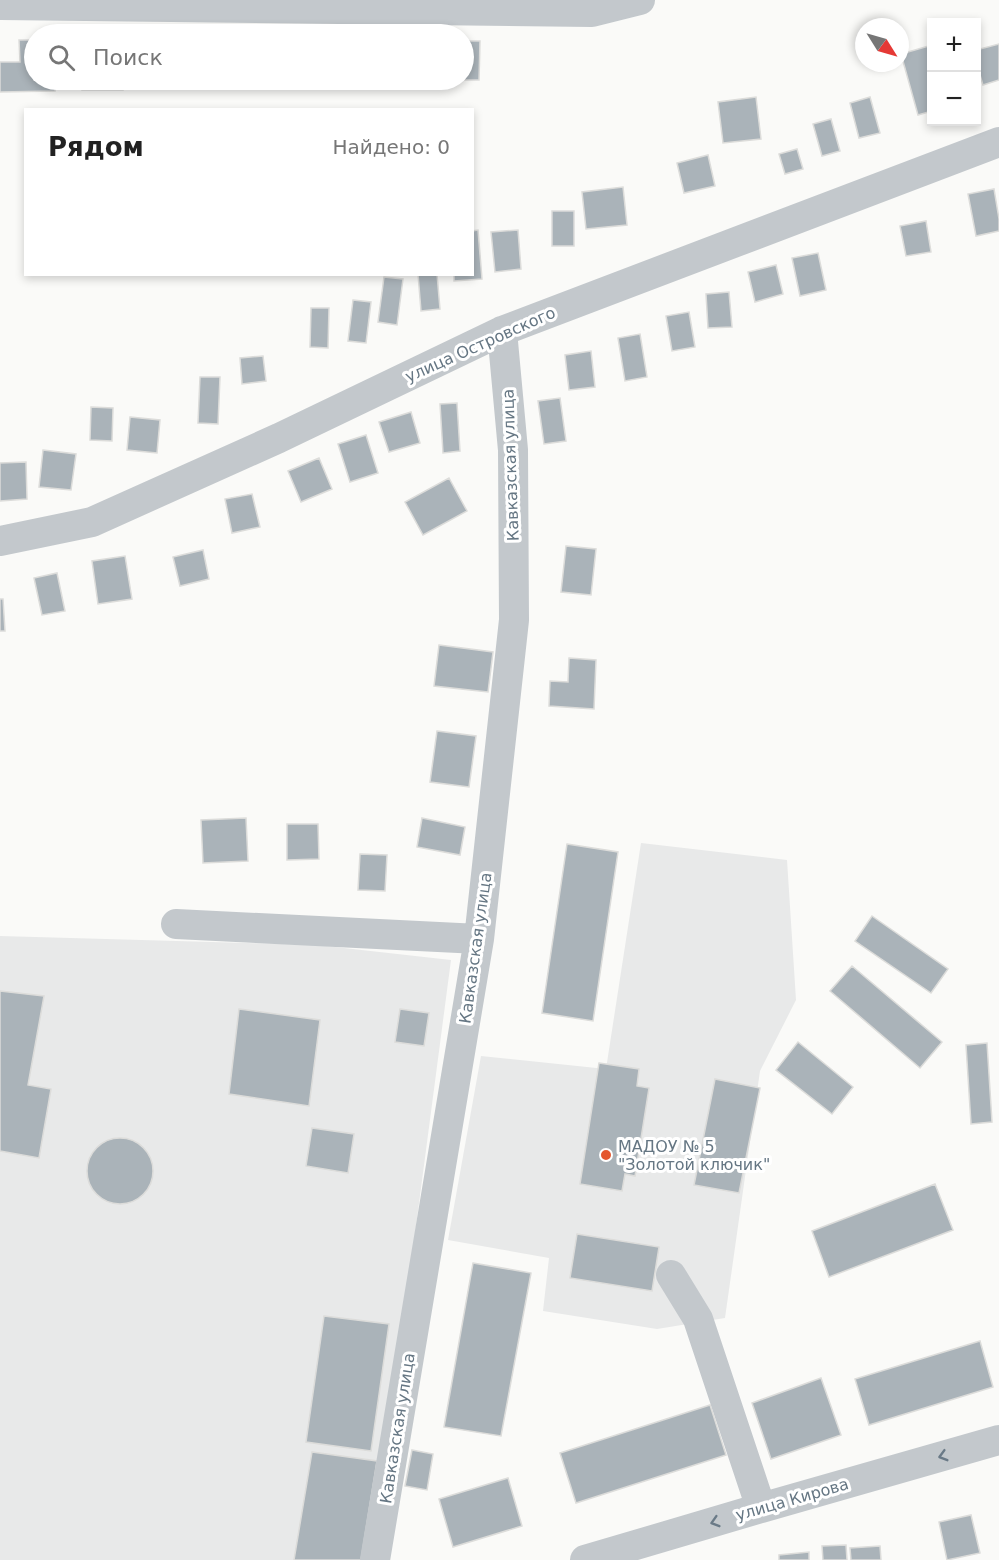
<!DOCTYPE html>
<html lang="ru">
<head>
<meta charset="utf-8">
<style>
	:root { --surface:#fff; --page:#f2f2f2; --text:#222; --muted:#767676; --line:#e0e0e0 }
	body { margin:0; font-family:"DejaVu Sans",sans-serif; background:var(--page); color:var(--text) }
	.controls { position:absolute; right:18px; top:18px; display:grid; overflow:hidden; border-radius:0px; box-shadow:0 3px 9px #0003 }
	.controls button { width:54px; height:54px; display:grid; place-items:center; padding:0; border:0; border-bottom:2px solid var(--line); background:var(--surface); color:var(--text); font:30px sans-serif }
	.compass { position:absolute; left:855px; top:18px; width:54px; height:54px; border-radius:50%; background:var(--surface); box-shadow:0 3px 9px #0003; rotate:127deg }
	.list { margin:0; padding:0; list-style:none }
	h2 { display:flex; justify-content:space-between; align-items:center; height:78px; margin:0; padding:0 24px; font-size:26px }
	h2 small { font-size:20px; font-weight:400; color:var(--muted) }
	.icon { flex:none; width:33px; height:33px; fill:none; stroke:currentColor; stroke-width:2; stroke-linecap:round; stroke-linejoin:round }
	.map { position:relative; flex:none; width:999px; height:1560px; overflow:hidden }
	.search { position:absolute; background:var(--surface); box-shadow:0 3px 9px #0003; left:24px; top:24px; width:450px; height:66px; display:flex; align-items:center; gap:15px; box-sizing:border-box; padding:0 21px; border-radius:33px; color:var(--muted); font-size:22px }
	.panel { position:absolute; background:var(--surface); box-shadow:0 3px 9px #0003; left:24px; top:108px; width:450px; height:168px; border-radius:0px }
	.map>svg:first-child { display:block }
</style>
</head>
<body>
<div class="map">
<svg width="999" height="1560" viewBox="0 0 999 1560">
	<rect width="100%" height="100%" fill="#fafaf8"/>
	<path fill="#e8e9e9" d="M641,843L787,860L796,1000L760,1071L725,1318L657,1329L543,1311L549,1258L448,1240L481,1056L606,1069Z
		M0,936L317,945L451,960L406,1302L362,1560H0Z"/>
	<path fill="#aab3b9" stroke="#dcdcda" stroke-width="1.5" d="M19,40H34V80H55V91L0,92V62H20Z
		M464,41H480L479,80H457H464Z
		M999,44V80L983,85L976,62V50Z
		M932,45V111L918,115L901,54Z
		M82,80H123V90H82Z
		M756,97L761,139L723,143L718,102Z
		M870,97L880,133L859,138L850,103Z
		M831,119L840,151L822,156L813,124Z
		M797,149L803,169L785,174L779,154Z
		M708,155L715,186L684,193L677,163Z
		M623,187L627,225L586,229L582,192Z
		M994,189L999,219V231L976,236L968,194Z
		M552,211H574V246H552Z
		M926,221L931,252L906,256L900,226Z
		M478,230L482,279L454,281V274H472V231Z
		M518,230L521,269L495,272L491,232Z
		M818,253L826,290L800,296L792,258Z
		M776,265L783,294L755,302L748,272Z
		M418,274H437L440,309L421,311Z
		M384,277L403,279L397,325L378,322Z
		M729,292L732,327L708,328L706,294Z
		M353,300L371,302L366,343L348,341Z
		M311,308H329L328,348L310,347Z
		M689,312L695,347L672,351L666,316Z
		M640,334L647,377L625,381L618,338Z
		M591,351L595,387L569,390L565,355Z
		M263,356L266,381L242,384L240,358Z
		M200,377H220L218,424L198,423Z
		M560,398L566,441L544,444L538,401Z
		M457,403L460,451L443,453L440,404Z
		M91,407L113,408L112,441L90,440Z
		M411,412L420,443L389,452L379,422Z
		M130,417L160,420L157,453L127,450Z
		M366,435L378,473L350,482L338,444Z
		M43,450L76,454L71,490L39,487Z
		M319,458L332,489L301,502L288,471Z
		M26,462L27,499L0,501V463Z
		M449,478L467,511L423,535L405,502Z
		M252,494L260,527L232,533L225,499Z
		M566,546L596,549L591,595L561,592Z
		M203,550L209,579L180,586L173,557Z
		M125,556L132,599L98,604L92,561Z
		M57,573L65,611L42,615L34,578Z
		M0,599H3L5,631H0Z
		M439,645L493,652L488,692L434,686Z
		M569,658L596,660L594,709L549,706L550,681L568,682Z
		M437,731L476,736L469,787L430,782Z
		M246,818L248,861L203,863L201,820Z
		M422,818L465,827L460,855L417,847Z
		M287,824H318L319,859L287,860Z
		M567,844L618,852L593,1021L542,1013Z
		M360,854L387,855L385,891L358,890Z
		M872,916L948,969L931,993L855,941Z
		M852,966L942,1042L920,1068L830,991Z
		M0,991L44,996L28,1085L51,1089L39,1158L0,1151Z
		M239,1009L320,1020L309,1106L229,1094Z
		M400,1009L429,1013L424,1046L395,1042Z
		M798,1042L853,1087L832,1114L776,1070Z
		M987,1043L992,1122L971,1124L966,1045Z
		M599,1063L639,1069L637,1086L649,1088L635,1176L625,1174L622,1191L580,1184Z
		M715,1079L760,1088L739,1193L694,1185Z
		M312,1128L354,1134L348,1173L306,1166Z
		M87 1171a33 33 0 1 1 66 0a33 33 0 1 1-66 0Z
		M935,1184L953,1230L829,1277L812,1231Z
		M577,1234L659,1247L652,1291L570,1278Z
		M473,1263L531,1273L501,1436L444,1427Z
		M324,1316L389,1324L371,1451L306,1442Z
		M980,1341L993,1387L869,1425L855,1379Z
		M821,1378L841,1435L771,1459L752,1403Z
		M710,1405L726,1455L576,1503L560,1453Z
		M412,1450L433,1454L427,1490L405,1486Z
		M312,1452L377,1461L361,1560H294Z
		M508,1478L522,1526L453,1547L439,1499Z
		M971,1515L980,1553L947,1560L939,1522Z
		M846,1545L847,1560H823L822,1546Z
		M880,1546L881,1560H851L850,1548Z
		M809,1552V1560H779V1555Z"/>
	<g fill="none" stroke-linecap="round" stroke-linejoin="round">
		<path stroke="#c3c8cc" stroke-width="30" d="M0,5L592,12L640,0
			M0,541L92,522L279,438L502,331L999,142
			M176,924L479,939
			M671,1275L698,1319L761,1508
			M375,1560L479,939L514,620L513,450L502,331
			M585,1560L761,1508L999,1440"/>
	</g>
	<defs><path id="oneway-chevron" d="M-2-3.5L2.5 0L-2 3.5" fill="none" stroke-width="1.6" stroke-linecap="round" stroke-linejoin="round" transform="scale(1.5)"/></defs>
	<g stroke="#6a7a87">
		<use href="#oneway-chevron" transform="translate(943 1456) rotate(164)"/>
		<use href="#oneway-chevron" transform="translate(715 1522) rotate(163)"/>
	</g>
	<circle fill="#e4572e" stroke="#fff" stroke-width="2" cx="606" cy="1155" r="6"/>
	<g text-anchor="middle" stroke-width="6" stroke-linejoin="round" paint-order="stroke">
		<g font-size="16" fill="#657683" stroke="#fff">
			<text transform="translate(480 344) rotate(-24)" y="6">улица Островского</text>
			<text transform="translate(510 465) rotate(-92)" y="6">Кавказская улица</text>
			<text transform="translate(475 948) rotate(-82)" y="6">Кавказская улица</text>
			<text transform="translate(397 1428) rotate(-81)" y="6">Кавказская улица</text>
			<text transform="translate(792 1499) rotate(-16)" y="6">улица Кирова</text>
		</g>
		<g font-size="16" fill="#657683" stroke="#fff" text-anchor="start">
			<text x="618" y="1152">МАДОУ № 5<tspan x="618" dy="18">"Золотой ключик"</tspan></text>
		</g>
	</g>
</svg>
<div class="controls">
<button>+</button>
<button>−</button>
</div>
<svg class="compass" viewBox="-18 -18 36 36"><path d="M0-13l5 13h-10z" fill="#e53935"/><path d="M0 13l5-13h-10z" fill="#767676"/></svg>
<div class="search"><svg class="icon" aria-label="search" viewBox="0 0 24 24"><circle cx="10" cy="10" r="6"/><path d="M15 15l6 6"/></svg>Поиск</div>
<section class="panel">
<h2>Рядом<small>Найдено: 0</small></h2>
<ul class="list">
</ul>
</section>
</div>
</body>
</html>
